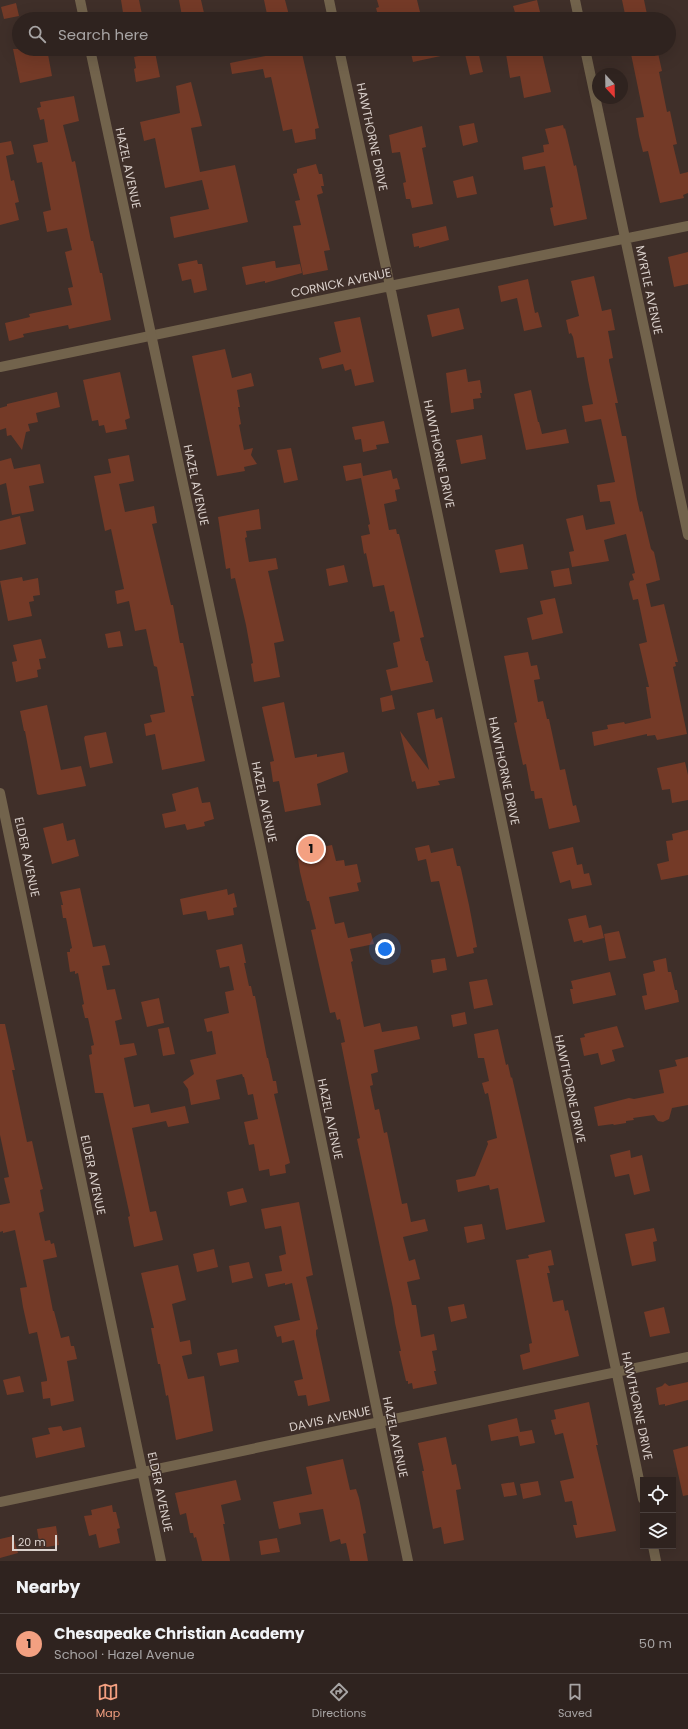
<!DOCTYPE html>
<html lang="en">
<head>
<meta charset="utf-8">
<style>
	:root { --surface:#2f231f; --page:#3b2f2c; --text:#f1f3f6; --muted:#a7a4a4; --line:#4a403d; --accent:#f3a081 }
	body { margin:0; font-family:Poppins,sans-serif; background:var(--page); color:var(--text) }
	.controls { position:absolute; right:12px; bottom:12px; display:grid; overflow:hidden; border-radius:0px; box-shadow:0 4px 16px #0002 }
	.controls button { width:36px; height:36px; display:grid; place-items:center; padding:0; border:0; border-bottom:1px solid var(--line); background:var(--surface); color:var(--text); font:20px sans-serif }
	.compass { position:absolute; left:592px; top:68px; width:36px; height:36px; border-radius:50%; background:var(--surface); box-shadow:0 4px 16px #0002; rotate:158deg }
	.scale { position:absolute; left:12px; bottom:10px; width:45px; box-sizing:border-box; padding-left:4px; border:2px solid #dbd1cc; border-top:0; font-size:11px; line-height:14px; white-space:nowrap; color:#dbd1cc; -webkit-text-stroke:3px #3f2f29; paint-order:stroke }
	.you { position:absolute; left:385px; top:949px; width:14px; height:14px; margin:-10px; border:3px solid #fff; border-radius:50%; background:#1a73e8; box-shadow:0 0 0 6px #1a73e833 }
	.badge { display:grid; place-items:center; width:26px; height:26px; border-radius:50%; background:var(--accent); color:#111; font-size:13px; font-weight:700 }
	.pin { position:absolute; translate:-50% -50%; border:2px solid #fff; box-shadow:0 1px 4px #0006 }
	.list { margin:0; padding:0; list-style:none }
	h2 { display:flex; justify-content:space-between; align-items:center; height:52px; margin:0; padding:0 16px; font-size:17px }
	h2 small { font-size:13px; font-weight:400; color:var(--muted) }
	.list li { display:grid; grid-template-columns:26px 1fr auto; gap:12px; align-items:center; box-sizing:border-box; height:60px; padding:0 16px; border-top:1px solid var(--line) }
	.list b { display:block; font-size:15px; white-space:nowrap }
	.list p { margin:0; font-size:13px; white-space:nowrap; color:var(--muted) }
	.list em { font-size:13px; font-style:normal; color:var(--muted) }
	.icon { flex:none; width:22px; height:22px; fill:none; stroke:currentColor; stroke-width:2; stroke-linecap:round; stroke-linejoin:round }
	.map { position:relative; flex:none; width:688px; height:1561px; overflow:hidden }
	.search { position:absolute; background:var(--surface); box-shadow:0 4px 16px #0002; left:12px; right:12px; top:12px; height:44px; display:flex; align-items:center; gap:10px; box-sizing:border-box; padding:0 14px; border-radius:22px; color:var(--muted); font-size:15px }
	.sheet { height:112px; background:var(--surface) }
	nav { display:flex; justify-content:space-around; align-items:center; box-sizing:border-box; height:56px; border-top:1px solid var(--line); background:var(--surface); font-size:11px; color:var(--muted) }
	nav a { display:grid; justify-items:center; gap:2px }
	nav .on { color:var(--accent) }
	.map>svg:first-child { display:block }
</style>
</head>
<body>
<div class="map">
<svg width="688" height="1561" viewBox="0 0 688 1561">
	<rect width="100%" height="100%" fill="#3f2f29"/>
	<path fill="#743a27" d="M121,0H139L143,19H124Z
		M179,0H201L204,13L201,14L202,19H186V16H182Z
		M264,0H285L290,19H268Z
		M377,0H417L420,12L389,19H379L376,8L379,7Z
		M537,0L540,12L535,14L536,19H517L513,6Z
		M622,0H644L648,19H626Z
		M16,3L19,16L4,19L1,7Z
		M13,49H47L52,76L20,83Z
		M301,49L319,128L315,129L316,139L295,143L292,129L283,131L271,77L265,78L263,69L232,74L230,63Z
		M410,49H449L450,54L413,62Z
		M507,49H541L551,92L524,98L520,76L510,78L506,54L508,53Z
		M630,49H652L653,54L658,53L662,71L659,72L667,112L670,111L677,144L673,145L680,174L688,172V193L683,195L684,198L660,203L648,151L643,152L639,136L636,118L644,117Z
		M478,51L483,72L470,75L465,54Z
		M155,52L160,77L136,82L134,69L136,68L134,57Z
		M191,82L202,126L191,128L200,172L235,165L248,222L174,238L170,217L209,209L202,180L165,188L155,138L144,141L140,122L180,113L176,86Z
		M74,96L79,121L63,125L72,162L75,161L91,241H93L100,273H102L111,320L69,329L68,325L23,334L24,337L9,341L5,323L30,317L29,314L72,305L68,288L73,287L65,252L72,250L67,228L47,232L43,212L51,210L42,162L37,163L33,145L48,142L44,119L40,120L37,108L41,107L40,102Z
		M474,123L478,142L463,146L459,126Z
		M563,125L564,129L565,128L574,166L576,165L587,219L554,226L550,208L553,207L545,166L524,170L522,157L544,152L543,145L549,144L545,129Z
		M422,126L426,147L422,148L433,204L412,208L410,199H406L403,183L406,182L400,152L392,153L389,135Z
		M11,141L14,154L6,156L11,181L14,180L19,202L15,203L19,220L0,225V143Z
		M316,164L319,174H322L324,186H321L323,193L317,195L330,250L324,251L328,270L303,275L293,226L301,225L295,201L300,200L293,174L297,173V169Z
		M473,176L477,194L457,198L453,181Z
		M446,226L449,240L419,248V246L414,247L412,234Z
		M688,252V284L674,287L668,257Z
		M197,260L198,264H202L207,290L194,293L191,279L182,281L178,264Z
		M273,261H275L276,268L300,264L302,273L265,283V281L246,285L242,267Z
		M594,276L602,311L611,309L615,330L608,331L613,358L609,359V361L618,403H615L622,436H626L637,499L640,512L642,511L651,549L654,552L660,580L646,584L651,607L664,604L678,662H675L676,666L673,667L687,734L657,740L655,735L647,736V734L594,746L592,732L608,729L607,725L624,722L625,724L651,718L646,687H649L639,644L647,642L638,599L633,600L629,584L630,581L634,580L632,574L635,573L626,534L604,540L609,561L572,567L569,552L574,551L566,519L583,515L586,530L615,524L610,501L600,502L597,485L615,482L601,419L585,422L582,406L593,404L588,380L584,357L577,358L573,337L571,333L569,334L566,320L579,316L571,281Z
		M528,279L535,313L538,312L542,327L524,331L517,298L501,302L498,286Z
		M459,308L464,329L432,337L427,315Z
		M360,317L374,382L355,386L351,369L345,371L343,364L322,369L319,358L341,352L334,322Z
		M225,349L232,378L251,373L254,386L237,390L240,407H238L241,424L239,425L244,450L253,448L251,455L257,464L244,467L245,471L217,476L192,356Z
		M466,369L468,382L480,380L482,393H480L481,398L473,399L474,409L451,413L446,373Z
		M120,372L130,418L125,420L127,429L106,433L104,425L99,426L98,420L92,421L83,380Z
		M531,390L538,422H539L542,434L566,429L569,443L526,450L514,394Z
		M57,392L60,407L36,413L38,422L28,424L30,431L26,432L22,450L11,435L7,436L6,428L0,430V408L7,406V404Z
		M384,421L389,443L376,445L377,449L363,452L361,439L355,440L352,427Z
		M482,435L486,459L461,464L456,440Z
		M291,448L298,480L284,483L277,450Z
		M129,455L134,481L119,484L125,512L154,506L157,523L152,524L171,605H173L180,643H183L194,696H191L205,761L162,770L155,734L146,736L144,724L152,722L150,715L165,712L157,667L154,666L146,629L135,631L129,601L117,604L115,591L124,589L111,529L105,531L94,476L111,473L108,459Z
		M11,458L14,469L40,464L44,483L29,486L34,511L12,515L6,483L0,485V461Z
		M361,463L363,476L391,470L393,479L397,478L400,489L395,490L397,501L384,504L389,530L396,529L397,534H399L424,637L420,638L426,661H428L433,682L391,691L386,670L398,667L393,643L400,641L394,611L390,612L384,585L373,587L366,553L364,554L361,536L370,534L368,525L370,524L361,478L346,481L343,466Z
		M259,509L261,529L246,531L247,537L245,538L249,562L276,558L278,569L268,571L284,641L274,643L280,677L254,682L251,664L253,663L246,625L235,578L231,579L230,568L226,569L218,517Z
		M20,516L26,544L0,550V521Z
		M523,544L528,569L500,573L495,550Z
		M344,565L348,582L329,586L326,569Z
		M569,568L572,584L554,587L551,571Z
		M22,577L23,581L38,578L40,595L33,596L34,601L29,602L32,616L8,621L0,581Z
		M555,598L563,633L532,640L527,618L543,614L540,601Z
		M120,631L123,646L108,648L105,634Z
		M41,639L46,658L39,659L41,669L37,670L38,677L16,682L12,662L17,661L13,645Z
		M528,652L531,666L537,665L540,679L534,680L538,702L543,701L547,719H549L560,770L565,769L573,806L576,805L580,822L549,829L542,798L535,799L534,791H531L526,764L523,765L514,723L517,722L504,656Z
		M392,695L395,709L382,712L380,698Z
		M284,702L295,758L317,754V757L344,752L348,772L317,784L321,805L285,812L279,781L273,782L272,775L270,762L274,761L262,707Z
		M47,705L61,770L81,766L86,786L39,795L37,794L25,731H24L20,711Z
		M434,709L436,719L442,717L455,778L438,781L440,785L417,789L415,781L412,782L400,731L429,770L417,713Z
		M106,732L113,763L90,768L84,738L85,736Z
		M685,762L688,775V800L672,803L670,789L662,790L657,768Z
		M198,787L202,803L210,802L214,819L204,822L205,826L187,830L185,824L165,828L162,814L176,811L172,794Z
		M63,823L67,841L75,839L79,856L52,864L43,828Z
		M688,830V875L661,880L657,864L669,861L666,841L673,840L672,834Z
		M332,845L336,861L344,860L345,866L357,864L361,882L357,883L359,891L329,897L335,924L344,922L348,938L371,933L374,944L350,949L353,961L351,962L364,1027L380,1023L382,1032L417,1026L420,1039L374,1050L378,1072L371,1074L373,1085L370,1086L375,1110L379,1109L384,1133L387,1132L402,1204L407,1203L411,1222L425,1219L428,1231L403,1237L409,1261L415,1259L420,1279L407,1282L412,1305H416L421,1337L434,1334L437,1350L432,1351L436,1371H434L437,1384L413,1389L412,1383L408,1384V1381H406L399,1351H401L395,1323L393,1308L357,1139L360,1138L341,1043L345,1042L340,1019L337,1020L335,1012L330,1013L311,930L316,929L309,901H307L300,872L297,852Z
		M429,845L431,853L453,848L457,866H460L461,869L469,905L477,947L473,948L474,953L457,957L439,881L431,882L426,859L418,861L415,848Z
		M573,847L577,865L582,864L584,874L589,873L592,885L572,889L570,880L560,883L552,852Z
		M80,888L93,947L105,945L107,952L110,965L102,966L107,990L115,989L122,1019L115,1021L120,1045L134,1043L137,1055L124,1058L134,1107L149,1104L151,1113L185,1106L189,1123L168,1127L166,1121L132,1128L150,1212L156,1211L163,1240L134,1247L128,1217L130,1216L103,1093H95L89,1055L92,1054L91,1046L94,1045L88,1018H85L82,1005L84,1004L78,973L75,974V971L70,972L67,952H70V949L72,948L66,918H63L61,905H63L60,892Z
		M227,889L228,895L234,893L237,907L233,908L234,915L208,920L206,911L183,915L180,899Z
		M586,915L589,928L601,925L604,938L583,943L582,940L574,942L568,919Z
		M619,931L626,958L609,961L604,934Z
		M242,944L246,963H244L249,986H251L253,996H255L267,1058H268L273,1081H276L278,1093L274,1094L290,1163L285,1165L286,1173L270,1176L269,1169L259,1171L254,1144L249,1145L244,1122L258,1119L253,1094L248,1095L244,1077H243L242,1074L216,1080L220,1099L191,1105L188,1089L183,1082L194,1074L190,1060L216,1054L212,1031L207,1032L204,1019L229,1013L225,992L234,990L229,966L220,968L216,950Z
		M445,958L447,970L433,973L431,960Z
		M666,958L668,972H671L675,990H677L679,1002L645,1010L642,996L647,995L643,974L655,971L653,961Z
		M610,972L616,995L573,1004L570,989H573L571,981Z
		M487,979L493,1005L474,1009L469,982Z
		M159,998L164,1023L147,1027L141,1002Z
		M465,1012L467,1024L453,1027L451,1015Z
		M0,1024H5L15,1070H12L27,1142L32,1141L41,1182L43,1189L40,1190L44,1211L39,1213L45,1241L50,1240L51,1244L54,1243L57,1257L43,1260L53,1311H54L61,1338L69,1336L71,1346H74L77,1359L67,1361L74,1401L51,1406L50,1398L43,1399L41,1382L47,1381V1379L37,1332L29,1334L23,1307L20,1288L27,1287L15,1230L3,1233V1231L0,1232V1205L10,1203L4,1178L9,1177L0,1135Z
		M617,1026L624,1047L612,1050L615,1061L601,1065L598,1053L584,1056L580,1038L585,1037L584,1034Z
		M169,1027L175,1054L163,1056L158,1029Z
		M498,1029L506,1065L508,1064L511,1078L512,1077L545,1222L506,1230L498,1188L490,1190L489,1185L458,1192L456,1180L475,1176L488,1144L487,1141L497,1138L488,1093L485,1094L482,1083L489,1081L484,1058H478L474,1034Z
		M688,1057V1105L672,1108L669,1119L663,1122L658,1121L654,1115L633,1118L634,1120L626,1121V1123L614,1125L613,1124L598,1126L594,1107L629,1098L634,1099L664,1093L659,1070L677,1066L675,1060Z
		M630,1150L631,1158L642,1155L650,1191L634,1195L629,1174L615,1177L610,1155Z
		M243,1188L247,1202L230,1206L227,1192Z
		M299,1202L313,1275L306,1277L318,1329L316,1330V1335L330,1401L308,1406L306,1395L298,1396L294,1381L303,1379L294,1340L282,1343L281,1336L277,1337L274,1326L300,1320L292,1283L285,1285V1283L268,1287L265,1274L282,1271L279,1256L286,1254L281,1226L265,1229L261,1209Z
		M482,1224L485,1239L467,1243L464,1227Z
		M654,1228L657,1241L653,1242L656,1261L632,1266L625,1234Z
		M214,1249L218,1267L197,1272L193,1254Z
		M551,1250L554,1265L548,1266L550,1273H547L553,1302L563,1300L565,1311L568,1310L579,1356L523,1370L520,1355L530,1352L529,1344L532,1343L516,1260L529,1258L528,1255Z
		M249,1262L253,1278L232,1283L229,1266Z
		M178,1265L186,1300L172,1304L180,1342L190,1340L192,1354L182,1356L188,1379L204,1376L213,1431L176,1440L168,1395L166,1396L160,1364H158L151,1328H154L141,1273Z
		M464,1304L467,1318L451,1322L448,1307Z
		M664,1307L670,1333L650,1337L644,1312Z
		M237,1349L239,1362L220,1366L217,1353Z
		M20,1376L24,1392L7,1395L3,1380Z
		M688,1382V1400L665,1406V1404L659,1405L656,1388L662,1386L665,1383L669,1386Z
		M589,1402L598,1445H596L616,1531L576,1538L573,1525H577L572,1501L565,1502L560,1481L574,1478L563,1433L555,1435L551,1420L556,1419L554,1410Z
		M517,1418L520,1432L532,1430L535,1443L520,1446L518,1436L491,1441L488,1425Z
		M61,1426L63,1431L81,1427L85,1447L36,1458L32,1438L50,1434L48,1428Z
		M446,1437L452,1465L456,1464L461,1489L456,1490L464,1540L444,1544L441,1527L433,1529L422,1471H424L418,1443Z
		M688,1446V1495L683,1496L673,1450Z
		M343,1459L350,1490L356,1489L359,1498L366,1533L363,1534L368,1561H350L346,1543L341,1544L340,1539L330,1542L323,1509L299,1513L301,1524L279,1529L273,1502L312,1494L306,1467Z
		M236,1480L241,1500L221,1505L225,1524H223L230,1561H202L196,1537L194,1538L193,1533H190L186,1513L180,1515L175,1493Z
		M538,1481L541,1495L523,1499L520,1484Z
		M514,1482L517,1495L504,1497L501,1484Z
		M112,1505L113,1512H116L120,1528L117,1529L120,1543L99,1548L96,1534L89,1536L84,1516L92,1515L91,1510Z
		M56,1526L59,1545L40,1548L37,1529Z
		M13,1536L18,1553L0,1558V1539Z
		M277,1538L280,1552L261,1555L259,1541Z"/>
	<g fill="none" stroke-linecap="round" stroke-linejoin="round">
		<path stroke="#72634c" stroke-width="10" d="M329,0L333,19
			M575,0L579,19
			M339,49L390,286L643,1499
			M585,49L688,535
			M0,367L390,286L688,226
			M0,793L161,1561
			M0,1502L688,1357
			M653,1546L656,1561"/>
		<path stroke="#72634c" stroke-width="10" d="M80,0L84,19
			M90,49L261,848L408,1561"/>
	</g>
	<g text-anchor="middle" stroke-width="3" stroke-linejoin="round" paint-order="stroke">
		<g font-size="12" fill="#dbd1cc" stroke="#3f2f29">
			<text transform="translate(372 137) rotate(78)" y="4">HAWTHORNE DRIVE</text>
			<text transform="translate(128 168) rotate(78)" y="4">HAZEL AVENUE</text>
			<text transform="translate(341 283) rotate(-12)" y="4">CORNICK AVENUE</text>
			<text transform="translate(649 290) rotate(78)" y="4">MYRTLE AVENUE</text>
			<text transform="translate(439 454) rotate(78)" y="4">HAWTHORNE DRIVE</text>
			<text transform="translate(196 485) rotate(78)" y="4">HAZEL AVENUE</text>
			<text transform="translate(504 771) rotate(78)" y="4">HAWTHORNE DRIVE</text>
			<text transform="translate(264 802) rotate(78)" y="4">HAZEL AVENUE</text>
			<text transform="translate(27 857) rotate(78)" y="4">ELDER AVENUE</text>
			<text transform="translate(570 1089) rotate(78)" y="4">HAWTHORNE DRIVE</text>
			<text transform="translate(330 1119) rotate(78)" y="4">HAZEL AVENUE</text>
			<text transform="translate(93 1175) rotate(78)" y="4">ELDER AVENUE</text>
			<text transform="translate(637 1406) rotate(78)" y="4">HAWTHORNE DRIVE</text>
			<text transform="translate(330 1419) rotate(-12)" y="4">DAVIS AVENUE</text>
			<text transform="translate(395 1437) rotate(78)" y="4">HAZEL AVENUE</text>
			<text transform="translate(160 1492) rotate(78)" y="4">ELDER AVENUE</text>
		</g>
	</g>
</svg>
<div class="controls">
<button><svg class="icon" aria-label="locate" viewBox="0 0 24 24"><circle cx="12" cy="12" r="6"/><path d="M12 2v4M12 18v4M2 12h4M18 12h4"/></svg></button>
<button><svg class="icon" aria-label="layers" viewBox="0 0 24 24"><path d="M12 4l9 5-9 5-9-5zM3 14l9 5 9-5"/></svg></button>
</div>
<svg class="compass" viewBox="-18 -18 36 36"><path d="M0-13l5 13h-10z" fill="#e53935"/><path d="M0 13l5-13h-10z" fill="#a7a4a4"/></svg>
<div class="scale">20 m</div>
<div class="you"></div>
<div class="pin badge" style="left:311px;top:849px">1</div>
<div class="search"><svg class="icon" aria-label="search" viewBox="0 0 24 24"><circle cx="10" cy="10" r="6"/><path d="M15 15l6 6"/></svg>Search here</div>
</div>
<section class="sheet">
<h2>Nearby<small></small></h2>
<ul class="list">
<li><span class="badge">1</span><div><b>Chesapeake Christian Academy</b><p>School · Hazel Avenue</p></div><em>50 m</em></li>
</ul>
</section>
<nav>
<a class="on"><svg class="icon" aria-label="map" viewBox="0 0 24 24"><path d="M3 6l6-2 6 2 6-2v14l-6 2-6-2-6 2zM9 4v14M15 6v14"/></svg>Map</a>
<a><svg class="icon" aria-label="directions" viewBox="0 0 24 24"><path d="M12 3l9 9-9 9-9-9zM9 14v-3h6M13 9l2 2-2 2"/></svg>Directions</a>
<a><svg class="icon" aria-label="saved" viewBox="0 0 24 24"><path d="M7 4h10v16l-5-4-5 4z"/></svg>Saved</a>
</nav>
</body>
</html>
